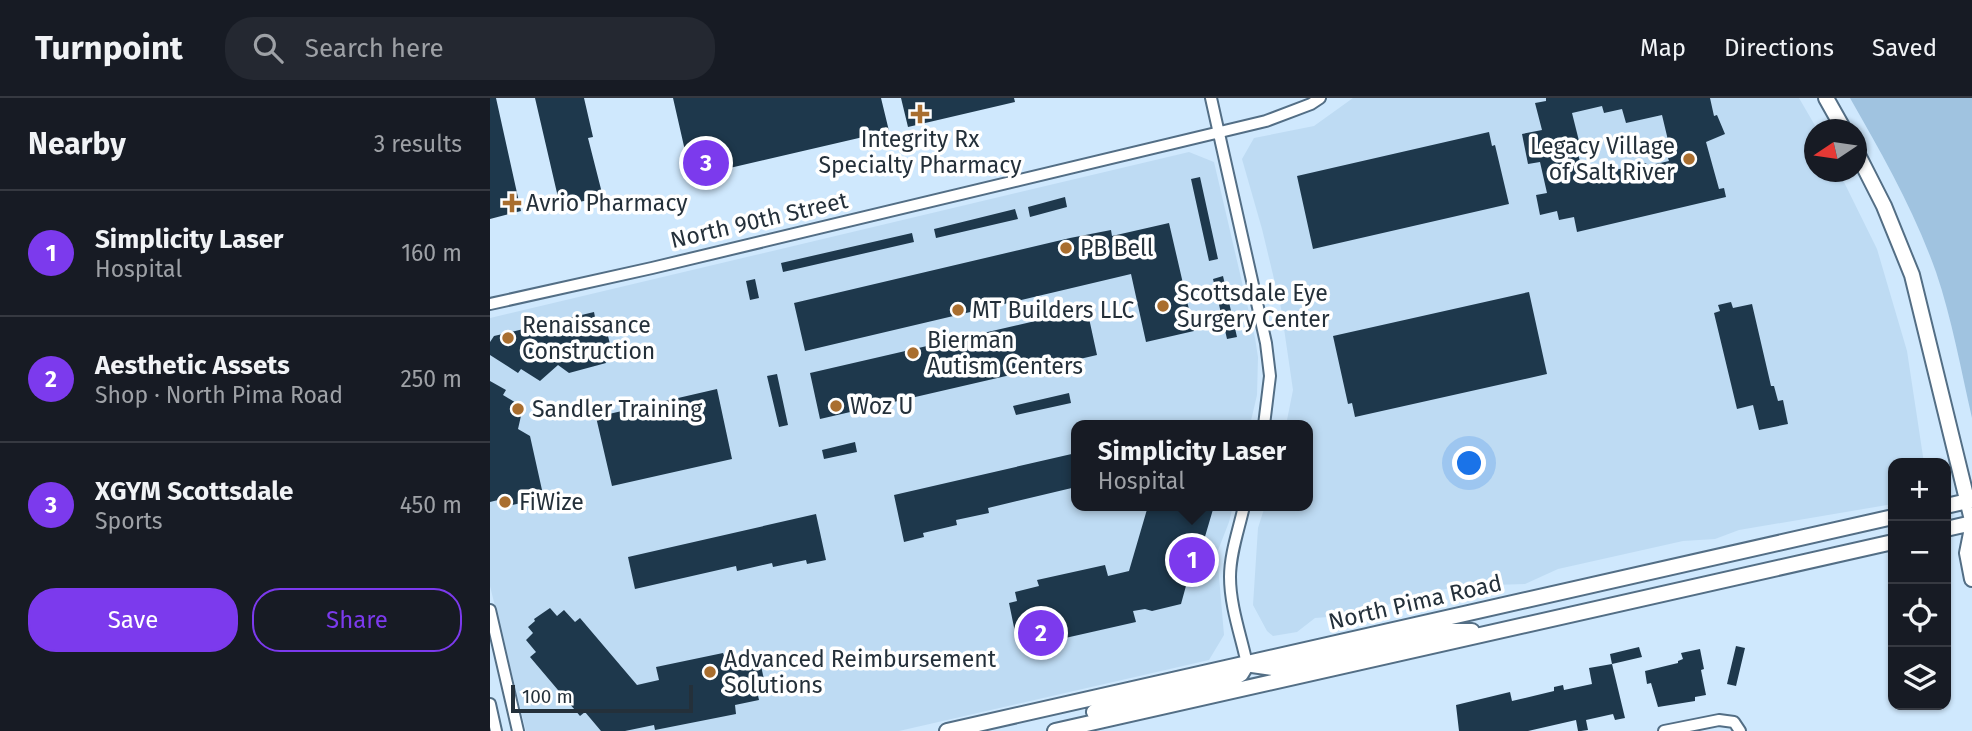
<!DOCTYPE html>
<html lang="en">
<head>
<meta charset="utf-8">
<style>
	:root { --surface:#171b24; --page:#242831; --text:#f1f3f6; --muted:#9ea1a6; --line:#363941; --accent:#7c3aed }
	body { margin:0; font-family:"Fira Sans",sans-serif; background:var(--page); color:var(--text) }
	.controls { position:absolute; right:21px; bottom:21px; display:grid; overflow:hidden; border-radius:14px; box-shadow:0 2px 5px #0004 }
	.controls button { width:63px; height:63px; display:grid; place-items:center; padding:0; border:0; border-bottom:2px solid var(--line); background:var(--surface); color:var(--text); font:35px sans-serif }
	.compass { position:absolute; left:1314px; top:21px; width:63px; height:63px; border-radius:50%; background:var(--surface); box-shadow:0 2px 5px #0004; rotate:257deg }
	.scale { position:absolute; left:21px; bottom:18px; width:182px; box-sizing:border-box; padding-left:7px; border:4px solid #24303a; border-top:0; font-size:19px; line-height:24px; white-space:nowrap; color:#24303a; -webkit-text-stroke:5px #fff; paint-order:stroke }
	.you { position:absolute; left:980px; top:366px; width:24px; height:24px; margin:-18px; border:5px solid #fff; border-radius:50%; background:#1a73e8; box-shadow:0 0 0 10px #1a73e833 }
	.badge { display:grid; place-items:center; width:46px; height:46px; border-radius:50%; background:var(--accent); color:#fff; font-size:23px; font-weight:700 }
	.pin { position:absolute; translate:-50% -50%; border:4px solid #fff; box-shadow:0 2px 7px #0006 }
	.popup { position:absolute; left:581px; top:322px; width:242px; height:91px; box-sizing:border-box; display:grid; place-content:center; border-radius:14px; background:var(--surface); filter:drop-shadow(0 2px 5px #0005); font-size:23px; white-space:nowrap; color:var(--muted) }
	.popup b { font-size:26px; color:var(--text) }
	.popup::after { content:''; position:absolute; left:50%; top:100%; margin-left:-14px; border:14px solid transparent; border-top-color:var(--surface) }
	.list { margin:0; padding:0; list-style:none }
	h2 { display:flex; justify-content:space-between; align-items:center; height:91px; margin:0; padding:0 28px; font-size:30px }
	h2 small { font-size:23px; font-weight:400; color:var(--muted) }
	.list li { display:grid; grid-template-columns:46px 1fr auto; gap:21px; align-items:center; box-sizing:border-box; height:126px; padding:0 28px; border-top:2px solid var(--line) }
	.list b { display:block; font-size:26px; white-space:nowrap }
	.list p { margin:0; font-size:23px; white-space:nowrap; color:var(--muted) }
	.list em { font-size:23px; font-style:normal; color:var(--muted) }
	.actions { display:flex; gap:14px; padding:21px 28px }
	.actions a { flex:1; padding:16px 0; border:2px solid var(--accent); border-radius:28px; text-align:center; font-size:24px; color:var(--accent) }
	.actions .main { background:var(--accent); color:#fff }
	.icon { flex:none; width:38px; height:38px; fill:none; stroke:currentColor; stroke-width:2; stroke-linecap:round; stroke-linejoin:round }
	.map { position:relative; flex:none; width:1482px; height:633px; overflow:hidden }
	header { display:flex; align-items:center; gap:42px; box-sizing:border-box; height:98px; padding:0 35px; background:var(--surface); border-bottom:2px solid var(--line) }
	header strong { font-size:33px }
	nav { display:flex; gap:38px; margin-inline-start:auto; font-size:24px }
	.search { width:490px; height:63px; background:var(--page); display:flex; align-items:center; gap:18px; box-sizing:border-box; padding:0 24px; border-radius:28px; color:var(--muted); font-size:26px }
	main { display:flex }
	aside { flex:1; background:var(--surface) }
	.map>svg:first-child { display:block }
</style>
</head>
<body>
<header>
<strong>Turnpoint</strong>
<div class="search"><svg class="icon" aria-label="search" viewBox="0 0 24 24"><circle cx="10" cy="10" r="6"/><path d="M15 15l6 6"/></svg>Search here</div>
<nav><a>Map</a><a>Directions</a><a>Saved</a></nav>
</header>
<main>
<aside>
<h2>Nearby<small>3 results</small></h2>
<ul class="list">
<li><span class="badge">1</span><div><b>Simplicity Laser</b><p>Hospital</p></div><em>160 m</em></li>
<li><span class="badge">2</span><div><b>Aesthetic Assets</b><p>Shop · North Pima Road</p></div><em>250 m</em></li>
<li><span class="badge">3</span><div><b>XGYM Scottsdale</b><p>Sports</p></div><em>450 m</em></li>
</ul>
<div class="actions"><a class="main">Save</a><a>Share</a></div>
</aside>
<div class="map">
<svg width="1482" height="633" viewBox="0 0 1482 633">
	<rect width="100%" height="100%" fill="#cfe8fd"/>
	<path fill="#bedbf3" d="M863,0H1309L1327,31L1324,32V74H1349L1387,151L1417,253L1434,365H1403V406L1249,432L1225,441L1193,443L1068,471L1035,486L972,488L917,498L878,516L825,520L807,534L783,538L777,533L763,507L768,430L775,408H818V327H796L803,292L791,210L772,131L752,61L764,40L824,28Z
		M699,54L724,64L765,240L768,259L767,297L760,327H586V408H743L739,424L727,455L734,537L719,562L409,633H36L0,488V220Z"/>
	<path fill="#a0c3e0" d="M1360,0H1482V320C1471,272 1462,221 1446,174C1424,112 1392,56 1360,0Z"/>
	<path fill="#1e384c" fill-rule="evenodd" d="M0,0H6L31,113L0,121Z
		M45,0H94L103,39L98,40L113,99L70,108Z
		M183,0H391L399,33L201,79Z
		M411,0H524L525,4L418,29Z
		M1056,0H1220L1224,18L1227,17L1235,36L1216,44L1229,91L1234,90L1236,99L1087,134L1084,119L1069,122L1067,113L1050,117L1046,97L1057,95L1050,64L1038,66L1032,36L1052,32L1045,5L1056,3ZM1112,8L1114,15L1132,11L1136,25L1172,17L1182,59L1178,60L1179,63L1157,68L1156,65L1094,79L1087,52L1091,51L1082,15Z
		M999,34L1002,48L1005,47L1019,106L823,151L807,78Z
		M710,79L728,161L719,163L701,81Z
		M575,99L577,109L540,119L538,109Z
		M525,111L528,121L446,140L444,131Z
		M679,125L704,233L656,244L641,176L315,253L304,205L580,140L621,132L622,138Z
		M422,135L424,144L293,174L291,165Z
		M733,178L747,239L737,241L723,181Z
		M265,181L269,200L260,202L256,183Z
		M1039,194L1057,276L865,319L862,305L858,306L843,238Z
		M1241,204L1243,210L1262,206L1281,288H1284L1288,303L1293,302L1298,326L1269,332L1263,307L1247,311L1224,215L1230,213L1228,207Z
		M597,211L607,257L330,321L320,275Z
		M104,214L106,224L114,222L122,254L113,256L116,265L79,275L68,267L50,283L31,271L28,275L0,257V244L4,238Z
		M287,276L298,327L289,329L277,278Z
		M0,283L16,292L13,297L33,309L28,331L40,338L52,392L42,394L44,402L10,410L8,402L0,404Z
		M227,291L242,361L122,388L106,319Z
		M579,295L581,305L526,317L523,308Z
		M365,344L367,354L334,361L332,352Z
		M586,355V389L498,410L499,415L466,422L467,427L433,435L434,439L414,444L404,397Z
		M658,408H724L704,476L699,477L691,506L662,513L655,511L643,513L646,524L562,543L560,536L536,542L534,532L525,534L519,505L527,503L525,494L549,488L547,482L615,467L618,478L639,473Z
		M326,416L336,462L317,466L316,462L283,469L282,465L247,473L246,468L145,491L138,459Z
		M60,510L67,518L74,512L85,524L90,520L147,587L169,582L166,569L233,555L235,560L259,555L261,565L270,563L276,591L267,593L269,602L245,607L246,616L165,632L164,627L135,633H111L95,614L90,618L40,559L46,554L36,542L43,535L38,529L45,523L44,521Z
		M1246,548L1255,550L1246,588L1237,586Z
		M1149,549L1152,559L1122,566L1120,556Z
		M1210,551L1214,571L1211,572L1216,597L1205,599V603L1168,609L1161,585L1157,586L1155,573L1188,565V563L1193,561L1191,555Z
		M1122,566L1135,620L1125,622L1123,616L1096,622L1098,632L1091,633H1088L1086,622L1038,633H969L966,607L1020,594L1022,603L1064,593V589L1073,587L1074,592L1102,586L1099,570Z"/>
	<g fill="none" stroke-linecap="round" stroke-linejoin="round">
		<defs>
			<path id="street" d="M721,0L776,245L780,278L774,327
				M0,206L162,170L776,23L821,6L830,0
				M754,408C749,431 740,455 740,479C740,508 751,538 757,566
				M0,512L28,633
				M0,606L6,633
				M1174,633L1229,622L1244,624L1250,633"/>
			<path id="secondary" d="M1336,0L1354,32
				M1366,53L1394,108L1422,177L1482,422
				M1456,408L1482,402
				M1482,430L1477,455L1482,481
				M1456,431L1482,425
				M762,567L790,571L958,533H982
				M604,614L737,584L751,576L757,566
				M457,633L1403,419
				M565,633L1403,444"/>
		</defs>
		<use href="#street" stroke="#536e85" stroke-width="14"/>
		<use href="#secondary" stroke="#536e85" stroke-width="18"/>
		<use href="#street" stroke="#fff" stroke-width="10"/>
		<use href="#secondary" stroke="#fff" stroke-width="14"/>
	</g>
	<g fill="#a96e2f" stroke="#fff" stroke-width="2.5">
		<path d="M426.5 5.5h7v7h7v7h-7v7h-7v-7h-7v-7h7z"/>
		<circle cx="1199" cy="61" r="7"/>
		<path d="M18.5 94.5h7v7h7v7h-7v7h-7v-7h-7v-7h7z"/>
		<circle cx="576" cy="150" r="7"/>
		<circle cx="673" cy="208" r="7"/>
		<circle cx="468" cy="212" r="7"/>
		<circle cx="18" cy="240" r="7"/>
		<circle cx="423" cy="255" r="7"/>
		<circle cx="346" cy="308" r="7"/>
		<circle cx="28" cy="311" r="7"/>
		<circle cx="15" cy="404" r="7"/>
		<circle cx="220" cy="574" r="7"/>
	</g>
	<g text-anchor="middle" stroke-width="7" stroke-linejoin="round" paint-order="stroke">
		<g font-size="23" fill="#24303a" stroke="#fff" text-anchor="start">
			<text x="430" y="49" text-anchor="middle">Integrity Rx<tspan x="430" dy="26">Specialty Pharmacy</tspan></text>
			<text x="1185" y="56" text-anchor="end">Legacy Village<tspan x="1185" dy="26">of Salt River</tspan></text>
			<text x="36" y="113">Avrio Pharmacy</text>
			<text x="590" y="158">PB Bell</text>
			<text x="687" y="203">Scottsdale Eye<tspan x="687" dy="26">Surgery Center</tspan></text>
			<text x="482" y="220">MT Builders LLC</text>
			<text x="32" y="235">Renaissance<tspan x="32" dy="26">Construction</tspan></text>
			<text x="437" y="250">Bierman<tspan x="437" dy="26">Autism Centers</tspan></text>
			<text x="360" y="316">Woz U</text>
			<text x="42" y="319">Sandler Training</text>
			<text x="29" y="412">FiWize</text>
			<text x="234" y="569">Advanced Reimbursement<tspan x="234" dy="26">Solutions</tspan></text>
		</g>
		<g font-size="23" fill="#24303a" stroke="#fff">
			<text transform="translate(269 122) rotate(-13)" y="8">North 90th Street</text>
			<text transform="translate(925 504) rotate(-13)" y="8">North Pima Road</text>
		</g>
	</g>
</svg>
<div class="controls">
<button>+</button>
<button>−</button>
<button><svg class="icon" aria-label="locate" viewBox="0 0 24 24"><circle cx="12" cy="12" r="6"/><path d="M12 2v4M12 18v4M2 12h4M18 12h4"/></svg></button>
<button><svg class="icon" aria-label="layers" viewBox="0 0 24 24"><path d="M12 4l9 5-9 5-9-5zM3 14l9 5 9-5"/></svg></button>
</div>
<svg class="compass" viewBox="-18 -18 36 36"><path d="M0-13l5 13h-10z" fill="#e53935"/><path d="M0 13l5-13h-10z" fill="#9ea1a6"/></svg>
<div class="scale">100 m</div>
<div class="you"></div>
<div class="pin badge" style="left:702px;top:462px">1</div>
<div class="popup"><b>Simplicity Laser</b>Hospital</div>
<div class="pin badge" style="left:551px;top:535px">2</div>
<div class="pin badge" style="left:216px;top:65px">3</div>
</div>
</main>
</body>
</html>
